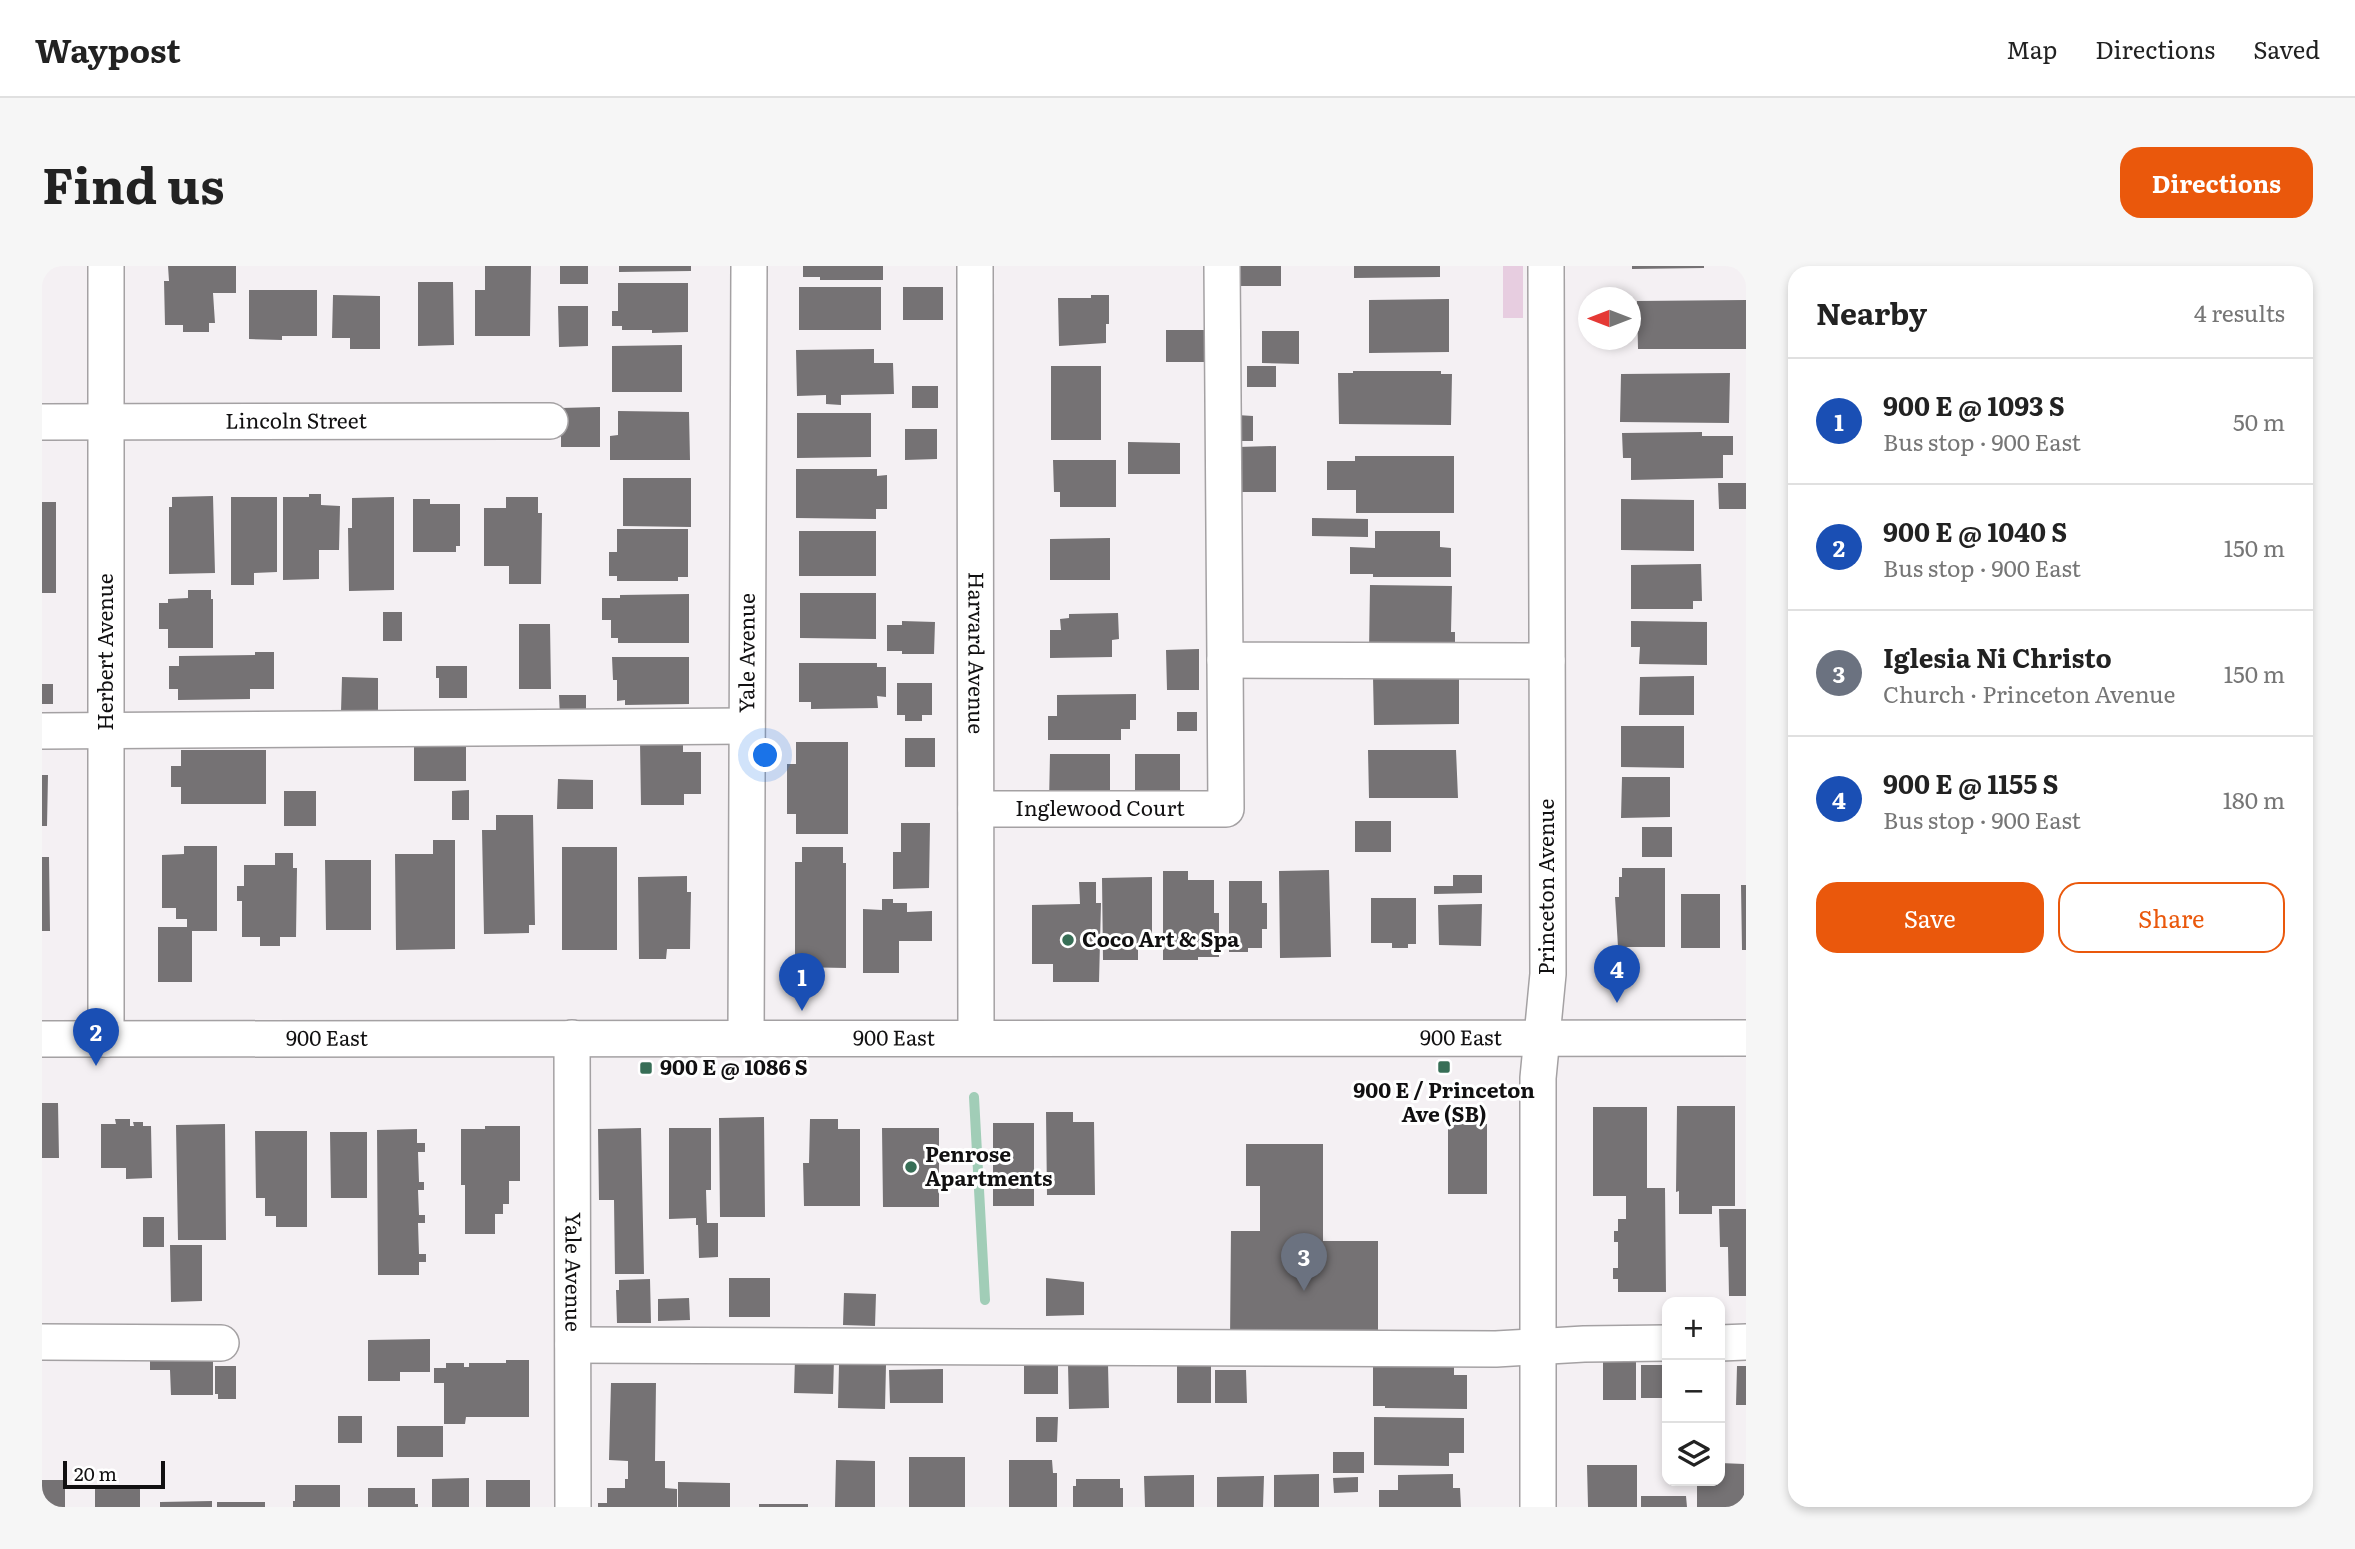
<!DOCTYPE html>
<html lang="en">
<head>
<meta charset="utf-8">
<style>
	:root { --surface:#fff; --page:#f6f6f6; --text:#222; --muted:#767676; --line:#e0e0e0; --accent:#ea580c }
	body { margin:0; font-family:Literata,serif; background:var(--page); color:var(--text) }
	.controls { position:absolute; right:21px; bottom:21px; display:grid; overflow:hidden; border-radius:14px; box-shadow:0 4px 10px #0003 }
	.controls button { width:63px; height:63px; display:grid; place-items:center; padding:0; border:0; border-bottom:2px solid var(--line); background:var(--surface); color:var(--text); font:35px sans-serif }
	.compass { position:absolute; left:1536px; top:21px; width:63px; height:63px; border-radius:50%; background:var(--surface); box-shadow:0 4px 10px #0003; rotate:270deg }
	.scale { position:absolute; left:21px; bottom:18px; width:102px; box-sizing:border-box; padding-left:7px; border:4px solid #111011; border-top:0; font-size:19px; line-height:24px; white-space:nowrap; color:#111011; -webkit-text-stroke:5px #fff; paint-order:stroke }
	.you { position:absolute; left:724px; top:490px; width:24px; height:24px; margin:-18px; border:5px solid #fff; border-radius:50%; background:#1a73e8; box-shadow:0 0 0 10px #1a73e833 }
	.badge { display:grid; place-items:center; width:46px; height:46px; border-radius:50%; background:var(--accent); color:#fff; font-size:23px; font-weight:700 }
	.pin { position:absolute; translate:-50% -58px; filter:drop-shadow(0 2px 4px #0008) }
	.pin::after { content:''; position:absolute; top:37px; width:24px; height:21px; background:inherit; clip-path:polygon(0 0,100% 0,50% 100%) }
	.list { margin:0; padding:0; list-style:none }
	h2 { display:flex; justify-content:space-between; align-items:center; height:91px; margin:0; padding:0 28px; font-size:30px }
	h2 small { font-size:23px; font-weight:400; color:var(--muted) }
	.list li { display:grid; grid-template-columns:46px 1fr auto; gap:21px; align-items:center; box-sizing:border-box; height:126px; padding:0 28px; border-top:2px solid var(--line) }
	.list b { display:block; font-size:26px; white-space:nowrap }
	.list p { margin:0; font-size:23px; white-space:nowrap; color:var(--muted) }
	.list em { font-size:23px; font-style:normal; color:var(--muted) }
	.actions { display:flex; gap:14px; padding:21px 28px }
	.actions a { flex:1; padding:16px 0; border:2px solid var(--accent); border-radius:21px; text-align:center; font-size:24px; color:var(--accent) }
	.actions .main { background:var(--accent); color:#fff }
	.icon { flex:none; width:38px; height:38px; fill:none; stroke:currentColor; stroke-width:2; stroke-linecap:round; stroke-linejoin:round }
	.map { position:relative; flex:none; width:1704px; height:1241px; overflow:hidden; border-radius:21px }
	header { display:flex; align-items:center; gap:42px; box-sizing:border-box; height:98px; padding:0 35px; background:var(--surface); border-bottom:2px solid var(--line) }
	header strong { font-size:33px }
	nav { display:flex; gap:38px; margin-inline-start:auto; font-size:24px }
	.intro { display:flex; align-items:center; justify-content:space-between; box-sizing:border-box; height:168px; padding:0 42px }
	h1 { margin:0; font-size:49px }
	.button { padding:18px 32px; border-radius:21px; background:var(--accent); color:#fff; font-size:24px; font-weight:700 }
	main { display:flex; gap:42px; padding:0 42px }
	aside { flex:1; background:var(--surface); border-radius:21px; box-shadow:0 4px 10px #0003 }
	.map>svg:first-child { display:block }
</style>
</head>
<body>
<header>
<strong>Waypost</strong>
<nav><a>Map</a><a>Directions</a><a>Saved</a></nav>
</header>
<div class="intro"><h1>Find us</h1><a class="button">Directions</a></div>
<main>
<div class="map">
<svg width="1704" height="1241" viewBox="0 0 1704 1241">
	<rect width="100%" height="100%" fill="#f4f0f3"/>
	<path fill="#e7cde0" d="M1461,0H1481V52H1461Z"/>
	<g fill="none" stroke-linecap="round" stroke-linejoin="round">
		<path stroke="#a1cdb7" stroke-width="10" d="M932,831L943,1034"/>
	</g>
	<path fill="#757274" d="M126,0H194V27H171L173,57H167V66H141V59H123L122,15H127Z
		M443,0H489L488,70H433V24H443Z
		M518,0H546V18H518Z
		M577,0H649V5L577,6Z
		M761,0H841V14H778V11H761Z
		M1197,0H1239V20H1197Z
		M1312,0H1398V11L1312,12Z
		M1590,0H1662V2L1590,3Z
		M376,16H411L412,79L376,80Z
		M576,17H646V66L610,67V64H580V60H570V45H576Z
		M757,21H839V64H757Z
		M861,21H901V54H861Z
		M207,24H275V70H240V74L207,73Z
		M291,29L338,30V83H308V72H290Z
		M1049,29H1067V58H1064V77L1017,80L1016,32H1049Z
		M1407,33V86L1327,87V34Z
		M1704,34V83H1596L1595,35Z
		M516,40H546V80L517,81Z
		M1124,64H1165V96H1124Z
		M1220,65H1257V98L1220,97Z
		M640,79V126H570V80Z
		M832,83V97H851L852,128L799,129V139L784,138V129L755,130L754,84Z
		M1009,100H1059V174H1009Z
		M1205,100H1234V121H1205Z
		M1311,105H1399V108H1410L1409,159L1297,158L1296,107H1311Z
		M1688,107L1687,157L1578,156L1579,108Z
		M870,120H896V142H870Z
		M558,141V181H519V142Z
		M576,145L647,146L648,194H568V170L576,169Z
		M755,147H829V191L755,192Z
		M1195,149L1211,150V175H1195Z
		M863,163H895V193L863,194Z
		M1660,166V170H1691V189H1681V212L1589,214V192H1581L1580,167Z
		M1086,176L1138,177V208H1086Z
		M1234,180V226H1196V181Z
		M1313,190H1412V247H1314V224H1285V195H1313Z
		M1011,194H1074V241H1018V226H1012Z
		M754,203H835V210L845,209V243H834V253L754,252Z
		M581,212H649V261L581,260Z
		M1676,217H1704V243H1677Z
		M267,228H279V239L298,240L297,284H277V313L241,314V231H267Z
		M171,230L173,307L127,308V241H130V231Z
		M189,231H235V306L212,307V319H189Z
		M352,231V324L307,325L306,262H310V232Z
		M464,231H496V247H500L499,318H467V300H442V242H464Z
		M371,233H388V238H418V280H414V286H371Z
		M1579,233L1652,234V285L1579,284Z
		M0,236H14V327H0Z
		M1270,252L1326,253V271L1270,270Z
		M575,263H646V311H636V315H575V310H567V286H575Z
		M757,265H834V310H757Z
		M1333,265H1398V281L1409,282V311H1331V308H1308V281L1333,282Z
		M1068,272V314H1008V273Z
		M1659,298L1660,335H1651V343H1589V299Z
		M1328,319L1410,320L1409,366H1413V388L1327,387Z
		M146,324H169V333H171V382H126V363H117V337H126V333L146,332Z
		M758,327H834V373L758,372Z
		M647,328V377H576V372H569V354H560V332H578V329Z
		M341,346H360V375H341Z
		M1076,347L1077,373L1070,374V391L1008,392V364H1019L1018,353L1027,352V348Z
		M860,355L893,356L892,388H860V385H845V359H860Z
		M1589,355L1665,356V399L1597,398L1598,381H1589Z
		M477,358H508L509,423H477Z
		M1157,383V424H1125L1124,384Z
		M213,386H232V423H208V433L136,434V423H127V400H137V390L213,389Z
		M570,391H647V438L583,439V434L575,435V414H571Z
		M757,397H835V401H844V431L835,430L836,442L769,443V436H757Z
		M394,400H425V432H397V412H394Z
		M1652,410V449H1597L1598,411Z
		M300,411L336,412V446H299Z
		M1331,411H1417V458L1332,459Z
		M855,417H890V449H880V455H863V449H855Z
		M0,418H11V438H0Z
		M1094,428V454H1088V463H1079V474H1006V450H1015V429Z
		M517,429H544V450L518,451Z
		M1135,446H1155V465H1135Z
		M1579,460H1642V502L1579,501Z
		M863,472H893V501H863Z
		M598,476H641V486H659V528H642V539H599Z
		M754,476H806V568H754V548H745V498H754Z
		M372,481H424V515H372Z
		M139,484H224V538H139V521H129V500H139Z
		M1326,484H1414L1416,532H1327Z
		M1008,488H1068V537H1007Z
		M1093,488H1138V535H1093Z
		M0,509H6L5,560H0Z
		M1580,511H1628V551L1579,552Z
		M516,513L551,514V543H515Z
		M427,524V554H410V525Z
		M242,525H274V560H242Z
		M454,549H491L493,659H487V667L442,668L440,564H454Z
		M1313,555H1349V586H1313Z
		M859,557H888L887,622L851,623V586H859Z
		M1600,561H1630V591H1600Z
		M391,574H413V683L354,684L353,588H391Z
		M142,580H175V665H150V716H116V661H145V653H134V642H120V589L142,588Z
		M520,581H575V684H520Z
		M760,581H801V597H804V702L753,701V596H760Z
		M233,587H251V602H255L254,671H238V680H218V671H200V635H195V620H202V599H233Z
		M0,591H7L8,665H0Z
		M283,594H329V664H284Z
		M1580,602H1623V681H1576L1573,631H1577V611H1580Z
		M1287,604L1289,691L1238,692L1237,605Z
		M1121,605H1146V614H1172V647H1177V691H1156V694H1121Z
		M1411,609H1440V627L1392,628V620H1411Z
		M645,610V626H649L648,683H625L624,693H597L596,611Z
		M1110,611V680L1096,681V694H1061L1060,612Z
		M1187,615H1220V637H1225V663H1220V682H1206V686H1187Z
		M1037,616H1054V637H1059L1057,716H1011V698H990V639L1038,638Z
		M1699,619H1704V684H1700Z
		M1639,628H1678V682H1639Z
		M1329,632H1374V678H1366V682H1350V677H1329Z
		M840,633H851V637H865V646L890,645V675H857V707H821V643L840,644Z
		M1440,638L1439,680L1397,679L1396,639Z
		M0,837H16L17,892H0Z
		M1635,840H1693V940H1670V948H1637V925L1634,926Z
		M1551,841H1605V922H1623L1624,1026H1576V1013H1571V1002H1576V976H1572V965H1576V953H1584V930H1551Z
		M1004,846H1031V856H1052L1053,929H1005Z
		M1406,848H1437V858H1445V928H1406Z
		M722,851L723,951H678L677,852Z
		M73,853H88V860H92L91,856H101V860H109L110,912L84,913V902H59V858H74Z
		M768,853H796V863H818V940H762L761,897H767Z
		M951,857H992V940H951Z
		M183,858L184,974H136L134,859Z
		M443,860H478V915H467V938H461V948H453V968H423V919H419V863H443Z
		M599,862L602,1008H573L572,934H557L556,863Z
		M627,862H669V924H664L665,957H676V991L657,992L656,959H654V952L627,953Z
		M840,862H897V941H841Z
		M375,863V877H383V886H376L377,916H382V924H376L377,949H383V957H376L377,988H384V996H377V1009H336L335,864Z
		M213,865H265V961H234V950H223V932H214Z
		M288,866H325V932H289Z
		M1204,878H1281V975H1336V1074H1188L1189,965H1218V920H1204Z
		M1677,943H1704V1030H1687L1686,981H1678Z
		M101,951H122V981H101Z
		M128,979H160V1035L129,1036Z
		M687,1012H728V1051H687Z
		M1004,1012L1042,1016V1049L1004,1050Z
		M608,1013L609,1057H575L574,1024H577V1014Z
		M802,1027L834,1028L833,1060L801,1059Z
		M647,1032L648,1054L616,1055V1033Z
		M388,1073V1106H358V1115H326V1074Z
		M108,1083L171,1087V1129H129L128,1104H108Z
		M1561,1089H1594V1134H1561Z
		M753,1092L792,1093L791,1128L752,1127Z
		M464,1094H487V1151H424L423,1158H402V1117H392V1102H404V1097H422V1101H427V1097H464Z
		M982,1095H1016V1128H982Z
		M1412,1095V1109H1425V1143L1343,1142V1140H1331V1099Z
		M797,1098L844,1099L843,1143L796,1142Z
		M1026,1098H1066L1067,1142L1027,1143Z
		M1169,1098V1137H1135V1099Z
		M1599,1099H1625V1132H1599Z
		M173,1100H194V1133H176V1128H173Z
		M1695,1100H1704V1139H1694Z
		M901,1103V1137H848L847,1104Z
		M1173,1104H1204L1205,1137H1173Z
		M569,1117H614L613,1195H623V1222L635,1223V1241H556V1237H565V1222H583V1213H586V1195L567,1194Z
		M296,1150H320V1177H296Z
		M994,1151H1016L1015,1176H994Z
		M1332,1151L1422,1152V1187H1407V1200L1332,1199Z
		M355,1160H401V1191H355Z
		M1291,1186H1322V1207H1291Z
		M867,1191H923V1241H867Z
		M794,1194L833,1195V1241H793Z
		M967,1194H1010L1011,1207H1015V1241H967Z
		M1678,1197L1702,1198V1241H1655V1215H1678Z
		M1545,1199H1595V1241H1546Z
		M1277,1208V1241H1232V1209Z
		M1411,1208V1222H1418L1419,1241H1337V1224H1356V1209Z
		M1152,1209V1241H1103L1102,1210Z
		M1222,1210L1221,1241H1175V1211Z
		M1316,1211V1226L1292,1227L1291,1212Z
		M427,1212V1241H390V1213Z
		M1034,1213H1078V1222H1081V1241H1031V1220H1034Z
		M0,1214H23V1241H0Z
		M444,1214H488V1241H444Z
		M636,1216L688,1217V1241H636Z
		M253,1219H298V1241H251V1235H253Z
		M53,1221H98V1241H53Z
		M326,1222H373V1238H376V1241H326Z
		M1599,1230H1644L1645,1241H1599Z
		M170,1235V1241H118V1236Z
		M175,1236H223V1241H175Z
		M717,1238H766V1241H717Z"/>
	<g fill="none" stroke-linecap="round" stroke-linejoin="round">
		<defs>
			<g id="minor">
				<path id="s1" d="M933,0L934,772"/>
				<path d="M1180,0L1183,394L1505,395"/>
				<path id="s2" d="M0,156L508,155"/>
				<path d="M0,465L705,460"/>
				<path id="s3" d="M934,543H1184L1183,394"/>
				<path id="s4" d="M530,772L531,1241"/>
				<path id="s5" d="M704,772L707,0"/>
				<path id="s6" d="M0,773L1704,772"/>
				<path d="M64,773V0"/>
				<path d="M0,1076L179,1077"/>
				<path d="M1678,1077L1704,1076"/>
				<path d="M531,1079L1454,1083L1542,1078L1625,1077"/>
				<path d="M1496,1241V812L1506,708L1504,0"/>
			</g>
		</defs>
		<use href="#minor" stroke="#a4a1a3" stroke-width="38"/>
		<use href="#minor" stroke="#fff" stroke-width="35"/>
	</g>
	<g fill="#376e56" stroke="#fff" stroke-width="2.5">
		<circle cx="1026" cy="674" r="7"/>
		<rect x="1395" y="794" width="14" height="14" rx="3.5"/>
		<rect x="597" y="795" width="14" height="14" rx="3.5"/>
		<circle cx="869" cy="901" r="7"/>
	</g>
	<g text-anchor="middle" stroke-width="6" stroke-linejoin="round" paint-order="stroke">
		<g font-size="21" fill="#111011" stroke="#fff">
			<text dy="7" stroke="none"><textPath href="#s2" startOffset="254">Lincoln Street</textPath></text>
			<text transform="translate(64 386) rotate(-90)" y="7">Herbert Avenue</text>
			<text dy="7" stroke="none"><textPath href="#s5" startOffset="385">Yale Avenue</textPath></text>
			<text dy="7" stroke="none"><textPath href="#s1" startOffset="387">Harvard Avenue</textPath></text>
			<text dy="7" stroke="none"><textPath href="#s3" startOffset="124">Inglewood Court</textPath></text>
			<text transform="translate(1505 621) rotate(-90)" y="7">Princeton Avenue</text>
			<text dy="7" stroke="none"><textPath href="#s6" startOffset="852">900 East</textPath></text>
			<text dy="7" stroke="none"><textPath href="#s6" startOffset="1419">900 East</textPath></text>
			<text dy="7" stroke="none"><textPath href="#s6" startOffset="285">900 East</textPath></text>
			<text dy="7" stroke="none"><textPath href="#s4" startOffset="234">Yale Avenue</textPath></text>
		</g>
		<g font-size="21" font-weight="bold" fill="#111011" stroke="#fff" text-anchor="start">
			<text x="1040" y="681">Coco Art &amp; Spa</text>
			<text x="618" y="809">900 E @ 1086 S</text>
			<text x="1402" y="832" text-anchor="middle">900 E / Princeton<tspan x="1402" dy="24">Ave (SB)</tspan></text>
			<text x="883" y="896">Penrose<tspan x="883" dy="24">Apartments</tspan></text>
		</g>
	</g>
</svg>
<div class="controls">
<button>+</button>
<button>−</button>
<button><svg class="icon" aria-label="layers" viewBox="0 0 24 24"><path d="M12 4l9 5-9 5-9-5zM3 14l9 5 9-5"/></svg></button>
</div>
<svg class="compass" viewBox="-18 -18 36 36"><path d="M0-13l5 13h-10z" fill="#e53935"/><path d="M0 13l5-13h-10z" fill="#767676"/></svg>
<div class="scale">20 m</div>
<div class="you"></div>
<div class="pin badge" style="left:760px;top:745px;background:#1a4fb4">1</div>
<div class="pin badge" style="left:54px;top:800px;background:#1a4fb4">2</div>
<div class="pin badge" style="left:1262px;top:1025px;background:#6b7280">3</div>
<div class="pin badge" style="left:1575px;top:737px;background:#1a4fb4">4</div>
</div>
<aside>
<h2>Nearby<small>4 results</small></h2>
<ul class="list">
<li><span class="badge" style="background:#1a4fb4">1</span><div><b>900 E @ 1093 S</b><p>Bus stop · 900 East</p></div><em>50 m</em></li>
<li><span class="badge" style="background:#1a4fb4">2</span><div><b>900 E @ 1040 S</b><p>Bus stop · 900 East</p></div><em>150 m</em></li>
<li><span class="badge" style="background:#6b7280">3</span><div><b>Iglesia Ni Christo</b><p>Church · Princeton Avenue</p></div><em>150 m</em></li>
<li><span class="badge" style="background:#1a4fb4">4</span><div><b>900 E @ 1155 S</b><p>Bus stop · 900 East</p></div><em>180 m</em></li>
</ul>
<div class="actions"><a class="main">Save</a><a>Share</a></div>
</aside>
</main>
</body>
</html>
